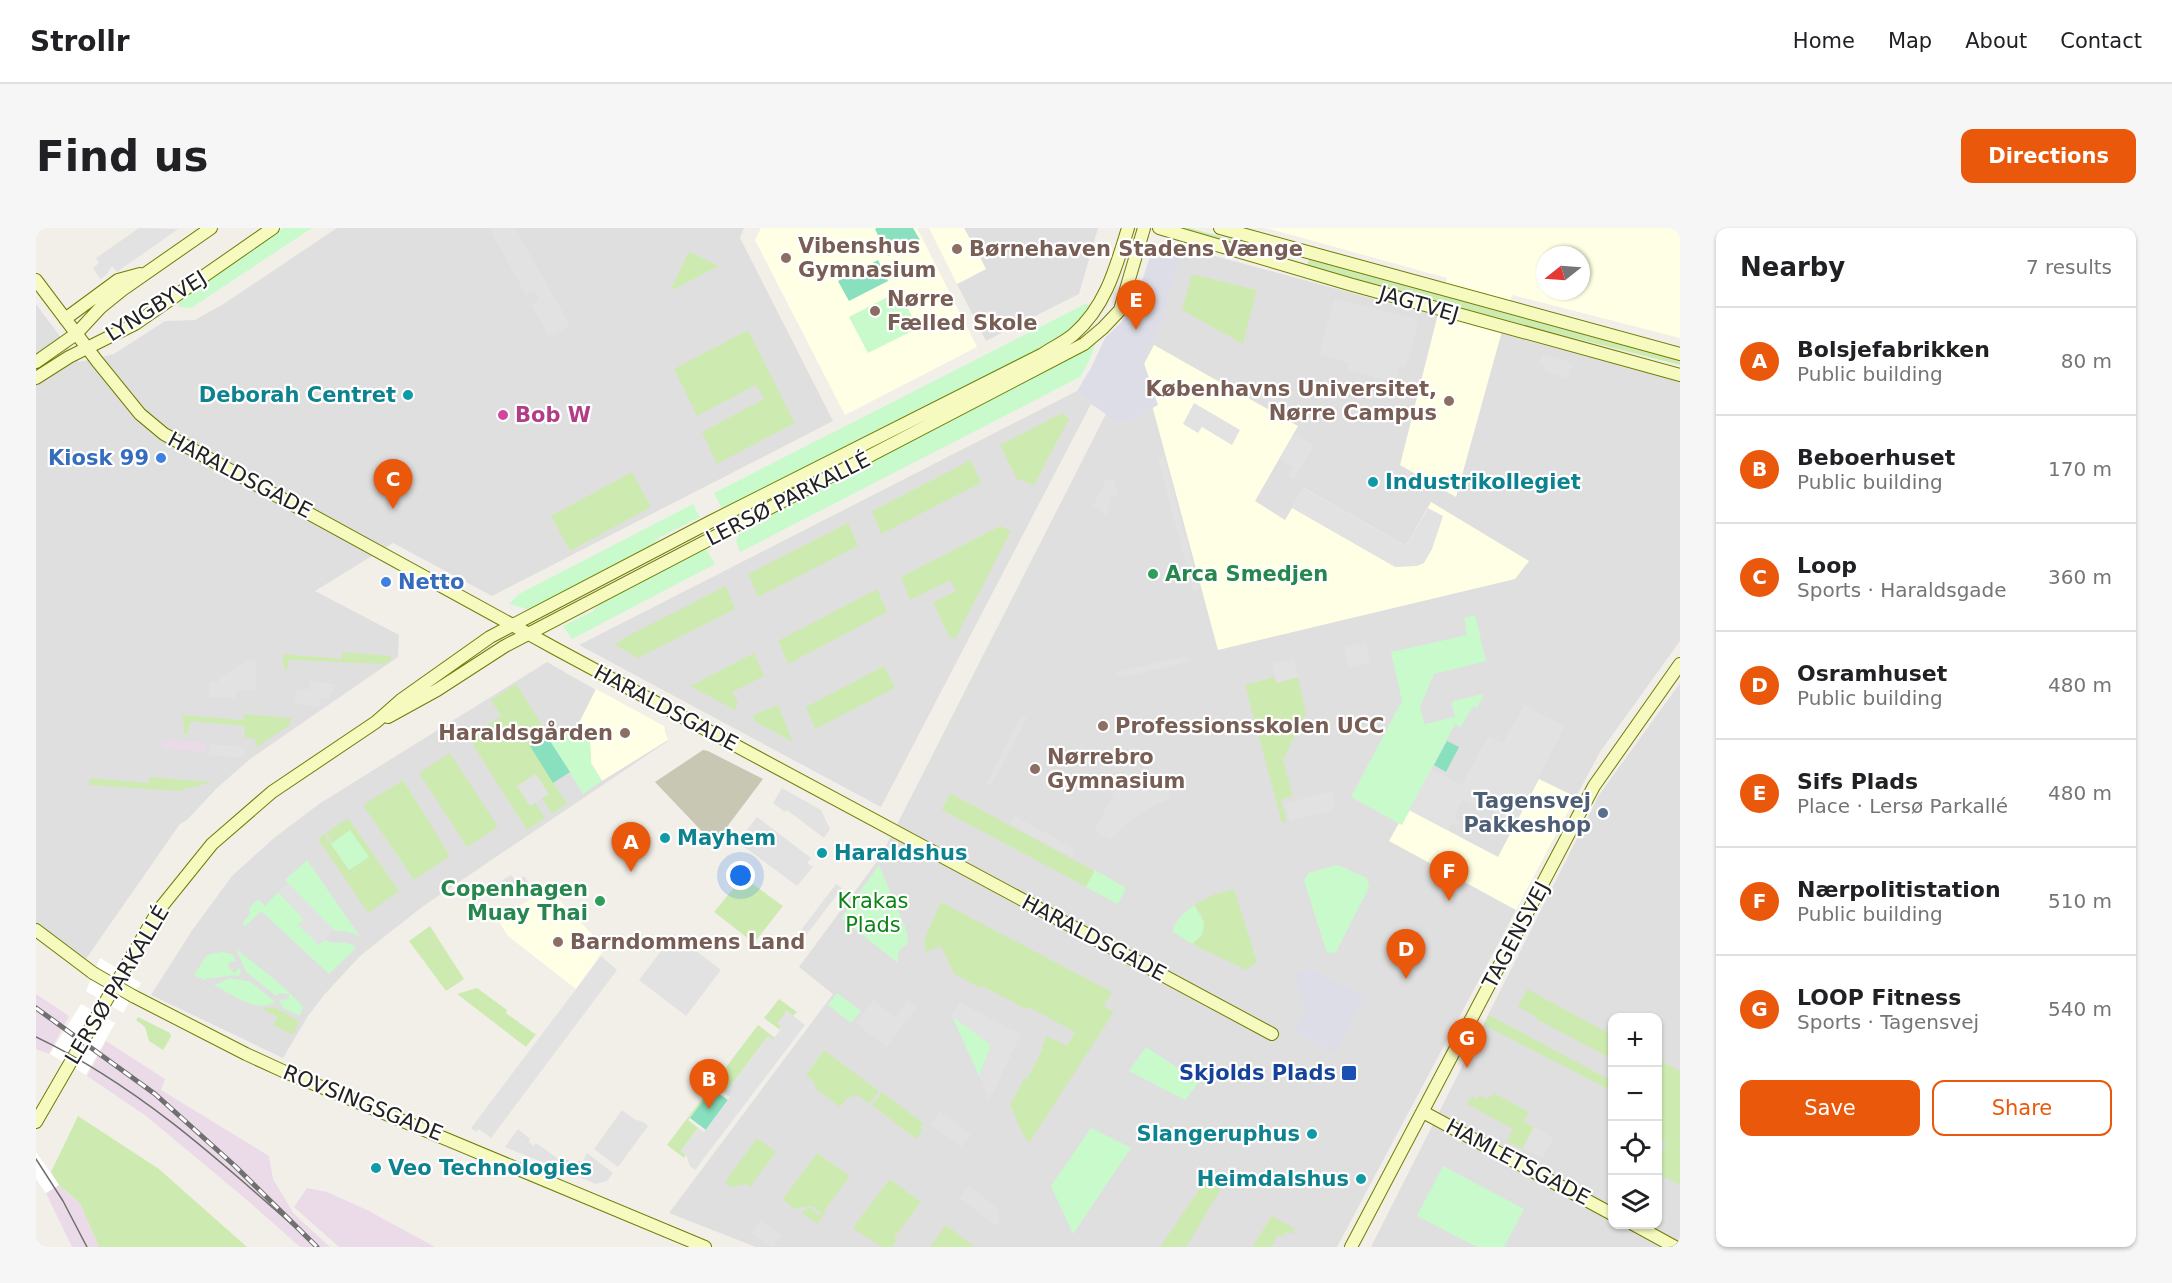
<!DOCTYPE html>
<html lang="en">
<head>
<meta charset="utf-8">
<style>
	:root { --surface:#fff; --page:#f6f6f6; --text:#202124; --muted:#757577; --line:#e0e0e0; --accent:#ea580c }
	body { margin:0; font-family:"DejaVu Sans",sans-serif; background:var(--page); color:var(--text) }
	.controls { position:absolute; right:18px; bottom:18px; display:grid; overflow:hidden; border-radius:12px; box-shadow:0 2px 4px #0004 }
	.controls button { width:54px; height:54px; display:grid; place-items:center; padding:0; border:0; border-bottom:2px solid var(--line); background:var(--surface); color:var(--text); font:30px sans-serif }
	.compass { position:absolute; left:1500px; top:18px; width:54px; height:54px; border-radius:50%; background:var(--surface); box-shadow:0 2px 4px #0004; rotate:253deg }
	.you { position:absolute; left:705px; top:648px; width:21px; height:21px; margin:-15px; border:4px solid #fff; border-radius:50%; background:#1a73e8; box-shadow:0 0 0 9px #1a73e833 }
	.badge { display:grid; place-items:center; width:39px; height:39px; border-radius:50%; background:var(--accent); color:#fff; font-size:20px; font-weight:700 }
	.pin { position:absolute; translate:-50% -50px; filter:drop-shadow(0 2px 3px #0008) }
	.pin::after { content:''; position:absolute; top:32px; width:21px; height:18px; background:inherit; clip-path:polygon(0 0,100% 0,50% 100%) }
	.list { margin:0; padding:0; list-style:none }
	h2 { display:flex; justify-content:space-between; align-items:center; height:78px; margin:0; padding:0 24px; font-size:26px }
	h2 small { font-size:20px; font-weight:400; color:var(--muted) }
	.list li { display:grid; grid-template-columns:39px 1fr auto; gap:18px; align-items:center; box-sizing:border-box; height:108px; padding:0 24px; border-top:2px solid var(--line) }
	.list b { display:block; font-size:22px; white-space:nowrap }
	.list p { margin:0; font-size:20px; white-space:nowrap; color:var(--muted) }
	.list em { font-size:20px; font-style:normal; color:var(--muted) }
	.actions { display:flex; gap:12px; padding:18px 24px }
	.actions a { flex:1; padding:14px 0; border:2px solid var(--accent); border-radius:12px; text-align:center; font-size:21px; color:var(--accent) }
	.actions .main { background:var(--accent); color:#fff }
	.icon { flex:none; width:33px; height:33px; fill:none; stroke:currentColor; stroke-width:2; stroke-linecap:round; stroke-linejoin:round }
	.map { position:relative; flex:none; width:1644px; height:1019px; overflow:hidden; border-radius:12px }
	header { display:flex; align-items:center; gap:36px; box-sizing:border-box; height:84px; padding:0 30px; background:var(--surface); border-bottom:2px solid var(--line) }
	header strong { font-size:28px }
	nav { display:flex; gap:33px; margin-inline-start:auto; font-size:21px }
	.intro { display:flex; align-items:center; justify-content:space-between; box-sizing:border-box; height:144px; padding:0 36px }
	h1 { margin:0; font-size:42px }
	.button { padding:15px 27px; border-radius:12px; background:var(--accent); color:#fff; font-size:21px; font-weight:700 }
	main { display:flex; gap:36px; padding:0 36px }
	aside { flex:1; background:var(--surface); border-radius:12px; box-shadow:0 2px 4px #0004 }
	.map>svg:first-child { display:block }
</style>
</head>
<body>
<header>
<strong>Strollr</strong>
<nav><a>Home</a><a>Map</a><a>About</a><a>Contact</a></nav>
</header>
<div class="intro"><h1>Find us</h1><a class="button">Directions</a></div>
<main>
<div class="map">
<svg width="1644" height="1019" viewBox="0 0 1644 1019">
	<rect width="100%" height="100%" fill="#f2efe9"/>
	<path fill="#e0dfdf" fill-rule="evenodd" d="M301,0H708L704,10L797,193L456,368L357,315L279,363L363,407L362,429L214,531L181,560L151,592L144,596L47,735L0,702V76L43,134L78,126L129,93L159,92L189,75Z
		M928,0H1062L1043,66L950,113L921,56L950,41Z
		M1135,16L1644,154V413L1564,524L1301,1019H720L633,985L797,766L763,739L845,628L1071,184Z
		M1041,163L1055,176L845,579L543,417Z
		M511,434L630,502L632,513L386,679L324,728L288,767L272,788L247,830L115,767L155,704L196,648L238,610L283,576Z
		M1644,455V1019H1335L1563,567ZM1576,790H1622V996H1576Z"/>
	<path fill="#ebdbe8" d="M126,512L170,515L169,524L126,520Z
		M0,766L33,788L13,826L0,821Z
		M70,813L129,851L125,862L233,928L237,951L258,986L294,1019H264L211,972L110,888L51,848Z
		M23,957L44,975L63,1019H36L10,965Z
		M271,960L291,964L331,982L399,1019H303L258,979Z"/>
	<path fill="#ffffe5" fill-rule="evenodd" d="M725,0H881L941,119L809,187L719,12Z
		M893,0H928L950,41L921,56Z
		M1230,0H1644V110L1476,67L1420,269L1364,237L1411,50ZM1509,27H1545V63H1509Z
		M1118,117L1262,198L1219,273L1249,292L1268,260L1370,318L1395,274L1493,333L1479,351L1182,422L1106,140Z
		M560,461L628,498L632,512L566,553L555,535L554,514L542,497Z
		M1503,551L1540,569L1480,682L1353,613L1363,595L1366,596L1373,582L1462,629Z
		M512,660L569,720L540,761L472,708L462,692Z"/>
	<path fill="#c7c7b4" d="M667,522L672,523L727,551L678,616L619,554Z"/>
	<path fill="#cdebb0" d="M1141,0H1153L1220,18L1253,24L1251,32Z
		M654,24L683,38L634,63L652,25Z
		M1273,30L1644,132V137L1471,93L1271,38Z
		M1156,46L1221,62L1207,116L1146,82Z
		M712,102L759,195L681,236L666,204L728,171L720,157L661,188L638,141Z
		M1026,185L1033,191L998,257L981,251L964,217Z
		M935,232L945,255L845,306L836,283Z
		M596,244L615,279L534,323L515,288Z
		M812,295L822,318L722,369L712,346Z
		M964,298L975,303L919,411L913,409L897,374L920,363L914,352L874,372L865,349Z
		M690,358L699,381L602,430L579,417L590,409Z
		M841,361L851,384L752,436L742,413Z
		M307,424L355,428L354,434L347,436L253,432L251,442H248L247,426L306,431Z
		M718,425L728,448L696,464L702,475L699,482L654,458Z
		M848,438L859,460L779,501L770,479Z
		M1239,449L1241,455L1262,449L1270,485L1247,532L1257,568L1245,572L1251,594L1246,595L1209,457Z
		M480,456L512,506L494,518L531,576L516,586L506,570L512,565L494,577L499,574L509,590L491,602L432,509L465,488L455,472Z
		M742,477L757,514L718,493L717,487Z
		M208,486L255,490L254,497L219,520L220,511L208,509L209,498L155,493L151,507L148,506L147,487L207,492Z
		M414,525L462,599L431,619L383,545Z
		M114,549L177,554L143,563L53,557L54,550L113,555Z
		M367,552L414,628L378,652L327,577Z
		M914,565L1090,660L1082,676L906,582Z
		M312,590L363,663L332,685L282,611L288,606L313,642L332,629L314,603L296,615L290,605Z
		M707,649L747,678L718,715L678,684Z
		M1198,661L1221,734L1210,742L1156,716L1166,707L1165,686L1158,677L1177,667Z
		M905,674L1076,764L1068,778L1078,784L993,915L986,904L974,877L988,850L991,851L1007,820L1006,818L1011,808L1031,818L1039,804L992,779L990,781L946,758L944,760L918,746L905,718L890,724L888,712Z
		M394,698L428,751L410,763L373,713Z
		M441,760L471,782L470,785L499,806L501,805L490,819L421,766Z
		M1491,761L1576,807V831L1500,791L1501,789L1482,779Z
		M743,771L761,784L757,788L750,783L744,802L728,790Z
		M238,779L263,793L257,807L237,797L241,789L226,781Z
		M1453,787L1576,853V863L1448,797Z
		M102,789L134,805L135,809L127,822L113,813L109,799L100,792Z
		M722,797L739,810L737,812L732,808L689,865L679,858L652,892L662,900L645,923L650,927L648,930L631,917Z
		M788,822L843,863L835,874L832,875L821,867L811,870L804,879L779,860V855L770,847Z
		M1622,831L1644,843V957L1622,946V933L1630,915L1622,910V902L1625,894L1622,892Z
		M846,864L887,895L884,900L887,902L880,911L836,877Z
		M1458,865L1493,884L1488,894L1498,899L1486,921L1471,913L1477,901L1431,876L1435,869L1441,871L1443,867L1451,871L1453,868L1456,869Z
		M42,888L123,941L211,1019H63L44,975L23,957L15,944Z
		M721,910L740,924L714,959L710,956L695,959L689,954Z
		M781,925L814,948L788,983L789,985L781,996L766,985L768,982L775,980L783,988L785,985L776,978L758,981L747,971Z
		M853,952H855L885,974L858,1010L861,1012L856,1019H846L818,1001V998Z
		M1169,953L1185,961L1150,1019H1124Z
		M1236,988L1259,1001L1256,1006L1250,1004L1246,1009L1242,1007L1235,1019H1216Z
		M910,997L939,1019H894Z"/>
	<path fill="#c8facc" d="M247,0H276L155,80L143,79V74Z
		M863,63L882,100L832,125L813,89Z
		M1049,76L1054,77V81L1039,99L1018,114L689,282L686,281L678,265Z
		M1062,110L1052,135L1044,149L704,324L700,313L702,307L733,291L744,279Z
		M657,276L664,289L624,309L613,319L495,382L473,376L483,366Z
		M669,319L679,336L536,411L527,398L557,383L565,373Z
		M1439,387L1450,433L1398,446L1384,479L1388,496L1419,489L1416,476L1417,473L1448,466L1441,480L1437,478L1425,499L1419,496L1366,597L1315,569L1366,473L1355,424L1431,407L1428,390Z
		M542,497L554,515L555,535L566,553L547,566L515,514Z
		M314,602L333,629L313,642L295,616Z
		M271,632L325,710L317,705L298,702L249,652Z
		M843,637L871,704L872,716C863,720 861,725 862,735L805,690Z
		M1302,637L1331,650L1333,659L1300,724L1291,725L1268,653L1272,645Z
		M1059,642L1090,660L1082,676L1050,659Z
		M242,664L268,691L282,717L289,712C301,718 307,710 320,720L293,746L225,683L210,698L206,696L214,686L213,680L222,671L229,678Z
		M1158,677L1168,694L1166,707L1156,716L1137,704C1137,693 1150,684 1158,677Z
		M200,721L242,754L267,778L264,788L247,780L243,772L253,771V766L243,765L240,768L210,744Z
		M186,724L196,726L200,733L194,734L192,738L198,745L203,740L205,744L203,748C192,746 183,751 171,750L169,752L158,747L171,727Z
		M194,750L215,754L239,774C221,786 195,766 178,757Z
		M801,765L825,783L815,795L792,777Z
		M916,788L955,817L943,848Z
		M1110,819L1163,854L1149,872L1093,843Z
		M1055,900L1095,920L1037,1006L1015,958Z
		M1407,938L1488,981L1468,1019H1441L1381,988Z"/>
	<path fill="#88e0be" d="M841,0H877L884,12L852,28L839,1Z
		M842,32L852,53L813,73L802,53Z
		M510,507L534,544L517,555L494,518Z
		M1411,513L1423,519L1410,544L1398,537Z
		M676,861L692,872L670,902L654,890Z"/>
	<path fill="#e2e2e2" d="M103,0L142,1L81,44L76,38L70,47L64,51L57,40L63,35L60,30Z
		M453,0H479L534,97L513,109L496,77L504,72L498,62L490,67Z
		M1298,70L1383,92L1370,140L1363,139L1360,155L1311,142L1313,135L1283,127Z
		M1506,126L1536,135L1532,150L1508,143L1509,138L1503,136Z
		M1158,175L1204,202L1196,217L1166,199L1162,205L1147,196Z
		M1258,206L1278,217L1258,252L1252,249L1257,239L1243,231Z
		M1128,228L1163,361L1157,363L1122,230Z
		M1077,251L1082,267L1075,270L1071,287L1057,278L1070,252Z
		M1268,260L1370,318L1392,280L1407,288L1396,321L1388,335L1381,338L1359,339L1256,280Z
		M1330,414L1335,434L1313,439L1308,420Z
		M1149,428L1157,433L1086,449L1079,445Z
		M213,431L221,432L219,463L201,462L200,470L172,469L174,454H183V450Z
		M1258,431L1262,449L1240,455L1236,436Z
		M274,453L300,456L293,471L284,470V478L259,476L260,462L273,461Z
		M1488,477L1529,498L1479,595L1450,580L1448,582L1427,572L1418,589L1424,593L1422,598L1416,595L1412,602L1373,582L1395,541L1426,557L1452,508L1467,515Z
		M985,488L991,490L956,556H950Z
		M174,516L209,519L207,530L172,527Z
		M1089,544L1113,555L1129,551L1135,570L1111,581L1090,597L1074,612L1058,603Z
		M500,546L513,566L494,578L481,558Z
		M746,560L785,582L794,601L788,610L751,582L749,584L737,575Z
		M1296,563L1299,575L1295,583L1254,593L1249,575Z
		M978,588L1039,621L1035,629L973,596Z
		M721,589L775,630L771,635L777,639L761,658L702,614Z
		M475,647L479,653L488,648L496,660L479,671L472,660L465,665L460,656Z
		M252,655L298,702L283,717L262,697L268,691L242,664Z
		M800,656L806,660L762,718L756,714Z
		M638,706L685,742L650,788L603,752Z
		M565,728L581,742L455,910L443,901L440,904L435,900Z
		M837,772L859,789L872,772L881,778L851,819L820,795Z
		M923,774L985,806L953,873L943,848L955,817L916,788Z
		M751,783L769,797L659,942L654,938L650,927L645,923L662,900L668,904L694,869L689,865L732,808L737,811L746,800L741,795Z
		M586,882L598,891L607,894L612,898L582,939L558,921Z
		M904,883L935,906L925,919L894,896Z
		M1498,899L1518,910L1507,930L1487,920Z
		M482,901L494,911L493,914L497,918L500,915L524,932H532L536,935L538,933H547L551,925L577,945L571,953L560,956L469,919Z
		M933,957L960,979L965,990L960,998L923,970Z
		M725,992L746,1007L737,1019H734L715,1005Z"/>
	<path fill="#dddde8" d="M1118,16L1145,26L1126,90V94L1107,132L1122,177L1093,193L1077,191L1055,176L1041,163L1055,140L1069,110L1096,84Z
		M1275,740L1331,769L1328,771L1299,825L1257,803L1269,781L1258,746Z"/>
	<path fill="#fff" d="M64,730L105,755L87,785L50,763Z
		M45,776L79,795L50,847L14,826Z
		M0,924L23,957L10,965L0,951Z"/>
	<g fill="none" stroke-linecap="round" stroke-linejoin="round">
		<defs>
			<path id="secondary" d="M1123,0L1313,56L1644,147
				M1184,0L1644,126
				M0,52L61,133L104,186L128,206L522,422L1236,806
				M29,91L82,52L104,46
				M0,134L40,106L65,79L86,62L175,0
				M0,150L33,129L99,96L237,0
				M352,489L401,462L469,418L1048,116L1067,100L1084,82L1108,0
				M0,702L57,745
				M97,768L210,826L247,843L669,1019
				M1387,884L1576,986
				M0,894L122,683L176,616L236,564L340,494L365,472L454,409L674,294L1007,126C1017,119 1029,114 1038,106C1070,78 1080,39 1092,0
				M1597,996L1639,1019
				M1315,1019L1558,558L1644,436"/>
		</defs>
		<use href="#secondary" stroke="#707d05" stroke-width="14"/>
		<use href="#secondary" stroke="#f7fabf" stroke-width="12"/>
		<path stroke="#707070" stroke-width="1.5" d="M0,809C107,860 193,941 281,1019
			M0,931L27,973L51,1019"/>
		<defs>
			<path id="rail" d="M0,780L119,866L199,938L281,1019"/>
		</defs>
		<use href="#rail" stroke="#707070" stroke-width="5"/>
		<use href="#rail" stroke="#fff" stroke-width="3" stroke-dasharray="9" stroke-linecap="butt"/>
		<defs>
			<path id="secondary-bridge" d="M57,745L97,768"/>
		</defs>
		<use href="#secondary-bridge" stroke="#707d05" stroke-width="14" stroke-linecap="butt"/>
		<use href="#secondary-bridge" stroke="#f7fabf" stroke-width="12"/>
	</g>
	<g fill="#8d6e63" stroke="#fff" stroke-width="2">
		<circle cx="921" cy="21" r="6"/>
		<circle cx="750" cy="30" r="6"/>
		<circle cx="839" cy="83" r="6"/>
		<circle cx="1413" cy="173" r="6"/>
		<circle cx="1067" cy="498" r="6"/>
		<circle cx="589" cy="505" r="6"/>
		<circle cx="999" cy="541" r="6"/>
		<circle cx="522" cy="714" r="6"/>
	</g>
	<g fill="#0f9aa8" stroke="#fff" stroke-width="2">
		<circle cx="372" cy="167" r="6"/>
		<circle cx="1337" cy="254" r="6"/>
		<circle cx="629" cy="610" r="6"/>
		<circle cx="786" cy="625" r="6"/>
		<circle cx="1276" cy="906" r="6"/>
		<circle cx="340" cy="940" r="6"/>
		<circle cx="1325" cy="951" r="6"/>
	</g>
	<circle fill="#d1479c" stroke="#fff" stroke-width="2" cx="467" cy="187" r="6"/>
	<g fill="#3f7fe0" stroke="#fff" stroke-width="2">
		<circle cx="125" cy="230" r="6"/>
		<circle cx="350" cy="354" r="6"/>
	</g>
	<g fill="#2e9e5b" stroke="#fff" stroke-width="2">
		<circle cx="1117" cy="346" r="6"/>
		<circle cx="564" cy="673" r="6"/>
	</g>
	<circle fill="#5c6f8a" stroke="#fff" stroke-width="2" cx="1567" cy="585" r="6"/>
	<rect fill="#1a4fb4" stroke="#fff" stroke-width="2" x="1305" y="837" width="16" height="16" rx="3"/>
	<g text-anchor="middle" stroke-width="4.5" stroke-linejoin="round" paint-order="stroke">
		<g font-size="21" font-weight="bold" fill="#785e54" stroke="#fff" text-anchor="start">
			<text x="762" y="25">Vibenshus<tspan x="762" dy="24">Gymnasium</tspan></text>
			<text x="933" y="28">Børnehaven Stadens Vænge</text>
			<text x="851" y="78">Nørre<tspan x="851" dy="24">Fælled Skole</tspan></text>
			<text x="1401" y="168" text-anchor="end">Københavns Universitet,<tspan x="1401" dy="24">Nørre Campus</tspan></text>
			<text x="1079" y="505">Professionsskolen UCC</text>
			<text x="577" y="512" text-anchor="end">Haraldsgården</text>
			<text x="1011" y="536">Nørrebro<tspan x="1011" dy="24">Gymnasium</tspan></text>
			<text x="534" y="721">Barndommens Land</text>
		</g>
		<g font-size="21" fill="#222" stroke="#fff">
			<text transform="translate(1383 76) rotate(16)" y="7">JAGTVEJ</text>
			<text transform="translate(120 78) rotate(-32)" y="7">LYNGBYVEJ</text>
			<text transform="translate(204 247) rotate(28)" y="7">HARALDSGADE</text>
			<text transform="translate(752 271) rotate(-27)" y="7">LERSØ PARKALLÉ</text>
			<text transform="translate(630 480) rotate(28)" y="7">HARALDSGADE</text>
			<text transform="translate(1480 707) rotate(-62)" y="7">TAGENSVEJ</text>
			<text transform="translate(1058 710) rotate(28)" y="7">HARALDSGADE</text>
			<text transform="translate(81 757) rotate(-59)" y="7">LERSØ PARKALLÉ</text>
			<text transform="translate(327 875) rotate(22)" y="7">ROVSINGSGADE</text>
			<text transform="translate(1482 934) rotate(28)" y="7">HAMLETSGADE</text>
		</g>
		<g font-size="21" font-weight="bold" fill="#0d838f" stroke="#fff" text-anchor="start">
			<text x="360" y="174" text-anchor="end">Deborah Centret</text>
			<text x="1349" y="261">Industrikollegiet</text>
			<text x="641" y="617">Mayhem</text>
			<text x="798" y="632">Haraldshus</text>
			<text x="1264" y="913" text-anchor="end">Slangeruphus</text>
			<text x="352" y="947">Veo Technologies</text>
			<text x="1313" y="958" text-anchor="end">Heimdalshus</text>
		</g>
		<g font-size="21" font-weight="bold" fill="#b23c85" stroke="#fff" text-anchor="start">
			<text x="479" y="194">Bob W</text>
		</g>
		<g font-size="21" font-weight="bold" fill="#366cbe" stroke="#fff" text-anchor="end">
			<text x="113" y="237">Kiosk 99</text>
			<text x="362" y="361" text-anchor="start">Netto</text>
		</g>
		<g font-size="21" font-weight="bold" fill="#27864d" stroke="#fff" text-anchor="start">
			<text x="1129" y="353">Arca Smedjen</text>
			<text x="552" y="668" text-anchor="end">Copenhagen<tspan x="552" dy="24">Muay Thai</tspan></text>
		</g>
		<g font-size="21" font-weight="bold" fill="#4e5e75" stroke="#fff" text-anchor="end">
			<text x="1555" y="580">Tagensvej<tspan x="1555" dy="24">Pakkeshop</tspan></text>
		</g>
		<g font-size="21" fill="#0c8416" stroke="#fff">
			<text x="837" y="680">Krakas<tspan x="837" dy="24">Plads</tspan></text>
		</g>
		<g font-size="21" font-weight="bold" fill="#164399" stroke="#fff" text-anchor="end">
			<text x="1300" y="852">Skjolds Plads</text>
		</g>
	</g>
</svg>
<div class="controls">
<button>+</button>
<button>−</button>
<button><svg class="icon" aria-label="locate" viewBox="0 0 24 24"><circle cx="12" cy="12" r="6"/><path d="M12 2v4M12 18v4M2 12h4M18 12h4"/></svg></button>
<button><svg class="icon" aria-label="layers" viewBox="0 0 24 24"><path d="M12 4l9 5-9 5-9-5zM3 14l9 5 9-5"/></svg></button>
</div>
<svg class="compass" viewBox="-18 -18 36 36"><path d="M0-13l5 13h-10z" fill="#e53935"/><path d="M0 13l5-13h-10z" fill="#757577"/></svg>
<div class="you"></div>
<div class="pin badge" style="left:595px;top:644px">A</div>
<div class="pin badge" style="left:673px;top:881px">B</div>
<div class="pin badge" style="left:357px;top:281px">C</div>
<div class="pin badge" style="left:1370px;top:751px">D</div>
<div class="pin badge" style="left:1100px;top:102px">E</div>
<div class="pin badge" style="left:1413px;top:673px">F</div>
<div class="pin badge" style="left:1431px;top:840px">G</div>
</div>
<aside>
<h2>Nearby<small>7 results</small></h2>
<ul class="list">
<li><span class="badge">A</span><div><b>Bolsjefabrikken</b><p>Public building</p></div><em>80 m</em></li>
<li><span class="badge">B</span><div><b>Beboerhuset</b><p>Public building</p></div><em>170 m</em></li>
<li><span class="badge">C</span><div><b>Loop</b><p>Sports · Haraldsgade</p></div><em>360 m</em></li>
<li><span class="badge">D</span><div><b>Osramhuset</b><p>Public building</p></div><em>480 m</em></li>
<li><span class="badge">E</span><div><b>Sifs Plads</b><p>Place · Lersø Parkallé</p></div><em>480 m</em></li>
<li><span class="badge">F</span><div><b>Nærpolitistation</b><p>Public building</p></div><em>510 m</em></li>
<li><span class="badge">G</span><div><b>LOOP Fitness</b><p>Sports · Tagensvej</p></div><em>540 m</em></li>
</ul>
<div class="actions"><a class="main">Save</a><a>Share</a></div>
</aside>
</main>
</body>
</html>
